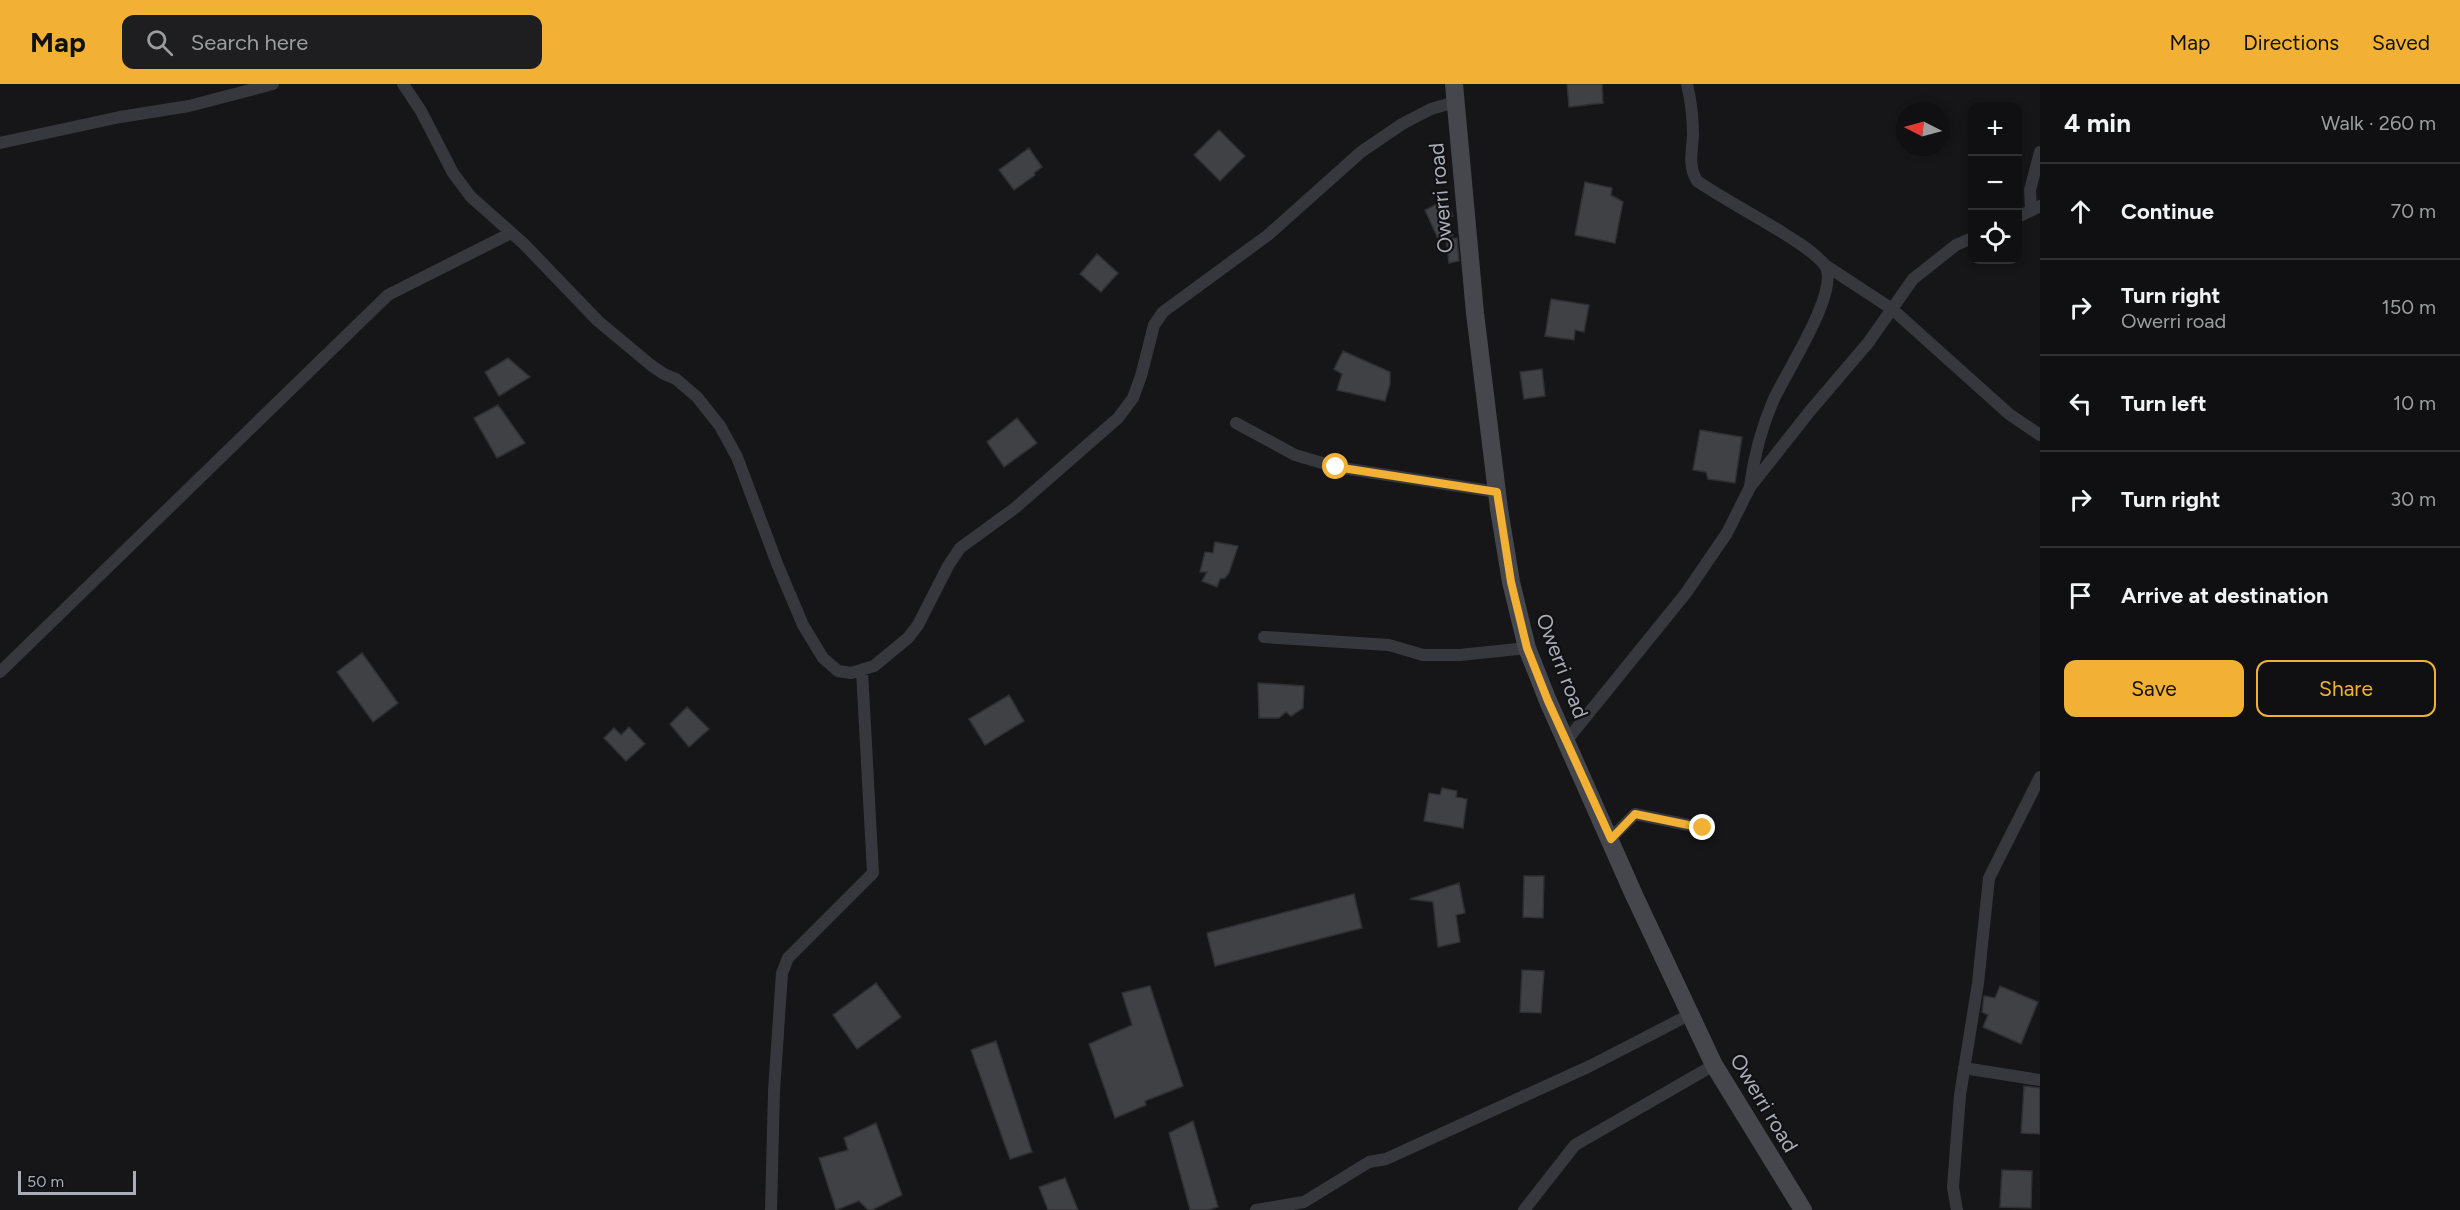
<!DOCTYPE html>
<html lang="en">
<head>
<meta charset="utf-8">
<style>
	:root { --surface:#101012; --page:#1e1e20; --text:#f1f3f6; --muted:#9c9d9f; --line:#303032; --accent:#f2b134 }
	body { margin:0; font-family:Figtree,sans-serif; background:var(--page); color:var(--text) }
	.controls { position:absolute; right:18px; top:18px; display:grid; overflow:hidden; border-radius:12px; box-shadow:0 3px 9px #0003 }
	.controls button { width:54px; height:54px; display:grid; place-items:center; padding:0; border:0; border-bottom:2px solid var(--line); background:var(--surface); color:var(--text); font:30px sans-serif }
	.compass { position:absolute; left:1896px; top:18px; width:54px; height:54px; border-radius:50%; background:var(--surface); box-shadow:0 3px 9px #0003; rotate:276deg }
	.scale { position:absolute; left:18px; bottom:15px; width:118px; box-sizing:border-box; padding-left:6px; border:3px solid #a8adb8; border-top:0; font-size:16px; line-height:21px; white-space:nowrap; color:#a8adb8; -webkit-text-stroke:4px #111113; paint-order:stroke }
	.stop { position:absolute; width:18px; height:18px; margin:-14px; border:4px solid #f2b134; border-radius:50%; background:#fff }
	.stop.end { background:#f2b134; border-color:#fff; box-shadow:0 2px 6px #0008 }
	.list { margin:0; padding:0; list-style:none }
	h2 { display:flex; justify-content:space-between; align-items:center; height:78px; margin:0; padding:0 24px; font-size:26px }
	h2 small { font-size:20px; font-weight:400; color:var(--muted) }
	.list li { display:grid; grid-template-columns:39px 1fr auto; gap:18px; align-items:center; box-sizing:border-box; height:96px; padding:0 24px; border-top:2px solid var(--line) }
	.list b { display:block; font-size:22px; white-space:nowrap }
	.list p { margin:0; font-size:20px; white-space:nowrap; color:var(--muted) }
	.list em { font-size:20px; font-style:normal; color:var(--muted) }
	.actions { display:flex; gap:12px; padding:18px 24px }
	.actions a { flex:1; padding:14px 0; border:2px solid var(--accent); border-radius:12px; text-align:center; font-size:21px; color:var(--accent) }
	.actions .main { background:var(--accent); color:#111 }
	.icon { flex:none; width:33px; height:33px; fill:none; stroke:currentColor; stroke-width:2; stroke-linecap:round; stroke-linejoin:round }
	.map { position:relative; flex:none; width:2040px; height:1126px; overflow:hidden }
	header { display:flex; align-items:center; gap:36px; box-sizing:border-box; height:84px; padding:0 30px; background:var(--accent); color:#111 }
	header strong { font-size:28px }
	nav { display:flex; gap:33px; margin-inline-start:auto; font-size:21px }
	.search { width:420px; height:54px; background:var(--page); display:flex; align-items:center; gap:15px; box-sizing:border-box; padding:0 21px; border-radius:12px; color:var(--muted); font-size:22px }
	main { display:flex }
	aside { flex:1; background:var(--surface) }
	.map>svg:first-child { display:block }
</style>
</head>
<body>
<header>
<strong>Map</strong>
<div class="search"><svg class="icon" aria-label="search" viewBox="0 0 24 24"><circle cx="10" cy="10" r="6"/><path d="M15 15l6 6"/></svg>Search here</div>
<nav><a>Map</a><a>Directions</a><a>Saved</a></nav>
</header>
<main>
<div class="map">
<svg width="2040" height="1126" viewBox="0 0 2040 1126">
	<rect width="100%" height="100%" fill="#161618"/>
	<path fill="#404145" stroke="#303034" stroke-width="1.5" d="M1567,0H1602L1603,19L1569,23Z
		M1219,46L1245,72L1220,97L1194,71Z
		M1029,64L1042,83L1034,89L1035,91L1014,106L999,86Z
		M1585,98L1612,104L1611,111L1623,118L1615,159L1575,151Z
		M1441,118L1443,122L1448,120L1453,132L1446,135L1453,151L1439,157L1425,126Z
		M1457,154L1459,177L1449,179L1446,155Z
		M1097,170L1118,189L1101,208L1080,190Z
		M1551,215L1589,221L1584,248L1575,246L1574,256L1545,252Z
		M1343,267L1390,288V300L1385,317L1337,306L1342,290L1334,285Z
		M508,274L530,293L499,312L485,288Z
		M1542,285L1545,312L1524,315L1520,288Z
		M498,321L525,359L497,374L474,334Z
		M1017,334L1037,359L1004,383L987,358Z
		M1700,346L1742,353L1735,399L1708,395L1706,388L1693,386Z
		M1215,458L1238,462L1229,489L1225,494L1220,495L1217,503L1202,497L1207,488H1200L1205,468L1213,469Z
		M362,569L398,619L373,638L337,588Z
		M1258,599L1304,602L1303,624L1291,632L1286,628L1279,634H1259Z
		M1009,611L1024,637L985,661L969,635Z
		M687,623L709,645L689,663L670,640Z
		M629,643L645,660L626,677L604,654L614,644L621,651Z
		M1442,704L1457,707L1456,713L1467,715L1463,744L1424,737L1429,709L1440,711Z
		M1524,792H1544L1543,834L1523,833Z
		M1459,799L1465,829L1456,831L1460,858L1438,863L1433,818L1410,815Z
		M1354,810L1362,844L1215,882L1207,849Z
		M1522,886L1544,887L1541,929L1520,928Z
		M876,899L901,933L857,965L833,931Z
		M1150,902L1183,1002L1145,1017L1146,1021L1115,1034L1089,960L1132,941L1122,909Z
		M2000,902L2038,918L2021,960L1983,943L1988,931L1982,928L1984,912L1995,914Z
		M996,957L1032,1068L1010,1075L971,966Z
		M2024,1002L2040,1004V1050L2021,1049Z
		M1193,1037L1218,1123L1208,1126H1190L1169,1049Z
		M876,1039L902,1111L872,1126H868L859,1117L836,1126L819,1074L848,1066L844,1054Z
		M2002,1086L2032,1087L2031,1124L2000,1123Z
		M1065,1094L1078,1126H1048L1039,1103Z"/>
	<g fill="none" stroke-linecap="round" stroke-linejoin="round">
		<path stroke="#37383d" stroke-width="12" d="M403,0L421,27L453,89L471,113L524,160L598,237L652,282L664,290L676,295L697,313L720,342L737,373L778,482L803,541L823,574L838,587L851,589L874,582L908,554L918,541L948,482L960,464L1015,424L1118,334L1133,314L1141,292L1154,241L1163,228L1268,151L1361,68L1402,40L1431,25L1455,18
			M1687,0C1691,17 1693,33 1693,51C1692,68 1688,82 1697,97C1724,115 1752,130 1780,147C1795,157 1812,166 1824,180C1843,204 1784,291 1773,317C1761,345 1754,372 1750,402
			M0,59L120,33L189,22L273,0
			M2031,126L2030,106L2040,68
			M2018,133L2040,122
			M1825,181L1892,225L2009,330L2040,351
			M1236,339L1295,371L1336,383L1497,408
			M1264,553L1389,561L1423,571H1460L1527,564
			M0,588L388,211L511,149
			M1567,656L1686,509L1727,449L1750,403L1810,327L1868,259L1913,195L1956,161L1972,154
			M1610,755L1635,730L1703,744
			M1964,984L2040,996
			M771,1126L774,1007L782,889L788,874L873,789L862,587
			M1256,1126L1304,1118L1369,1078L1386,1075L1590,982L1691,930
			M1524,1126L1575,1061L1714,981
			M1957,1126L1953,1103L1960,1011L1978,899L1989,794L2040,693"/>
		<path stroke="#45474d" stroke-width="18" d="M1454,0L1475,229L1499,425L1511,498L1527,564L1548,617L1634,811L1714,981L1803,1126"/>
	</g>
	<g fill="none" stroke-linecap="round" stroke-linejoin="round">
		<path stroke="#f2b134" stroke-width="8" d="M1336,383L1497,408L1511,498L1527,564L1548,617L1611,755L1635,730L1703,744"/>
	</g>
	<g text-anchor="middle" stroke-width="4.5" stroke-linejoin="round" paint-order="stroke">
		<g font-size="21" fill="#a8adb8" stroke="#111113">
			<text transform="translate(1441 114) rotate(-95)" y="7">Owerri road</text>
			<text transform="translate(1562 582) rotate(69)" y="7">Owerri road</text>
			<text transform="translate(1764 1019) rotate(59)" y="7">Owerri road</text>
		</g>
	</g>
</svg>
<div class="controls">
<button>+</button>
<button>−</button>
<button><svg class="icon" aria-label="locate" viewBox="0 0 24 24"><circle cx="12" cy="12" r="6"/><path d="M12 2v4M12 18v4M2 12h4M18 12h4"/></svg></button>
</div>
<svg class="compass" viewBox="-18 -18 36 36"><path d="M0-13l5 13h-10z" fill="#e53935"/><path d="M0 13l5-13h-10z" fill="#9c9d9f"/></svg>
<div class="scale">50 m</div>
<div class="stop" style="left:1336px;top:383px"></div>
<div class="stop end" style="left:1703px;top:744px"></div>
</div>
<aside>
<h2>4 min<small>Walk · 260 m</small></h2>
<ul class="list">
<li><svg class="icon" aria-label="ahead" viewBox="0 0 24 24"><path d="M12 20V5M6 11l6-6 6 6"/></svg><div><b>Continue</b></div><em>70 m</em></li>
<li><svg class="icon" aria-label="right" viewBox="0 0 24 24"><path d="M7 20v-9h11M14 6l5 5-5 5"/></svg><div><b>Turn right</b><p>Owerri road</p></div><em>150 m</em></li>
<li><svg class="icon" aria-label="left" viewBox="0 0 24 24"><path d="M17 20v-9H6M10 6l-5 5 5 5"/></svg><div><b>Turn left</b></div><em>10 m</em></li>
<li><svg class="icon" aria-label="right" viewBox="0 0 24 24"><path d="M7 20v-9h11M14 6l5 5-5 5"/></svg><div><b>Turn right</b></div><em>30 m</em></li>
<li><svg class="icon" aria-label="arrive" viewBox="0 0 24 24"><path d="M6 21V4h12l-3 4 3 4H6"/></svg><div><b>Arrive at destination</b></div></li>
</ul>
<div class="actions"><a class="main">Save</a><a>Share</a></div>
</aside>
</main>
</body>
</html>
